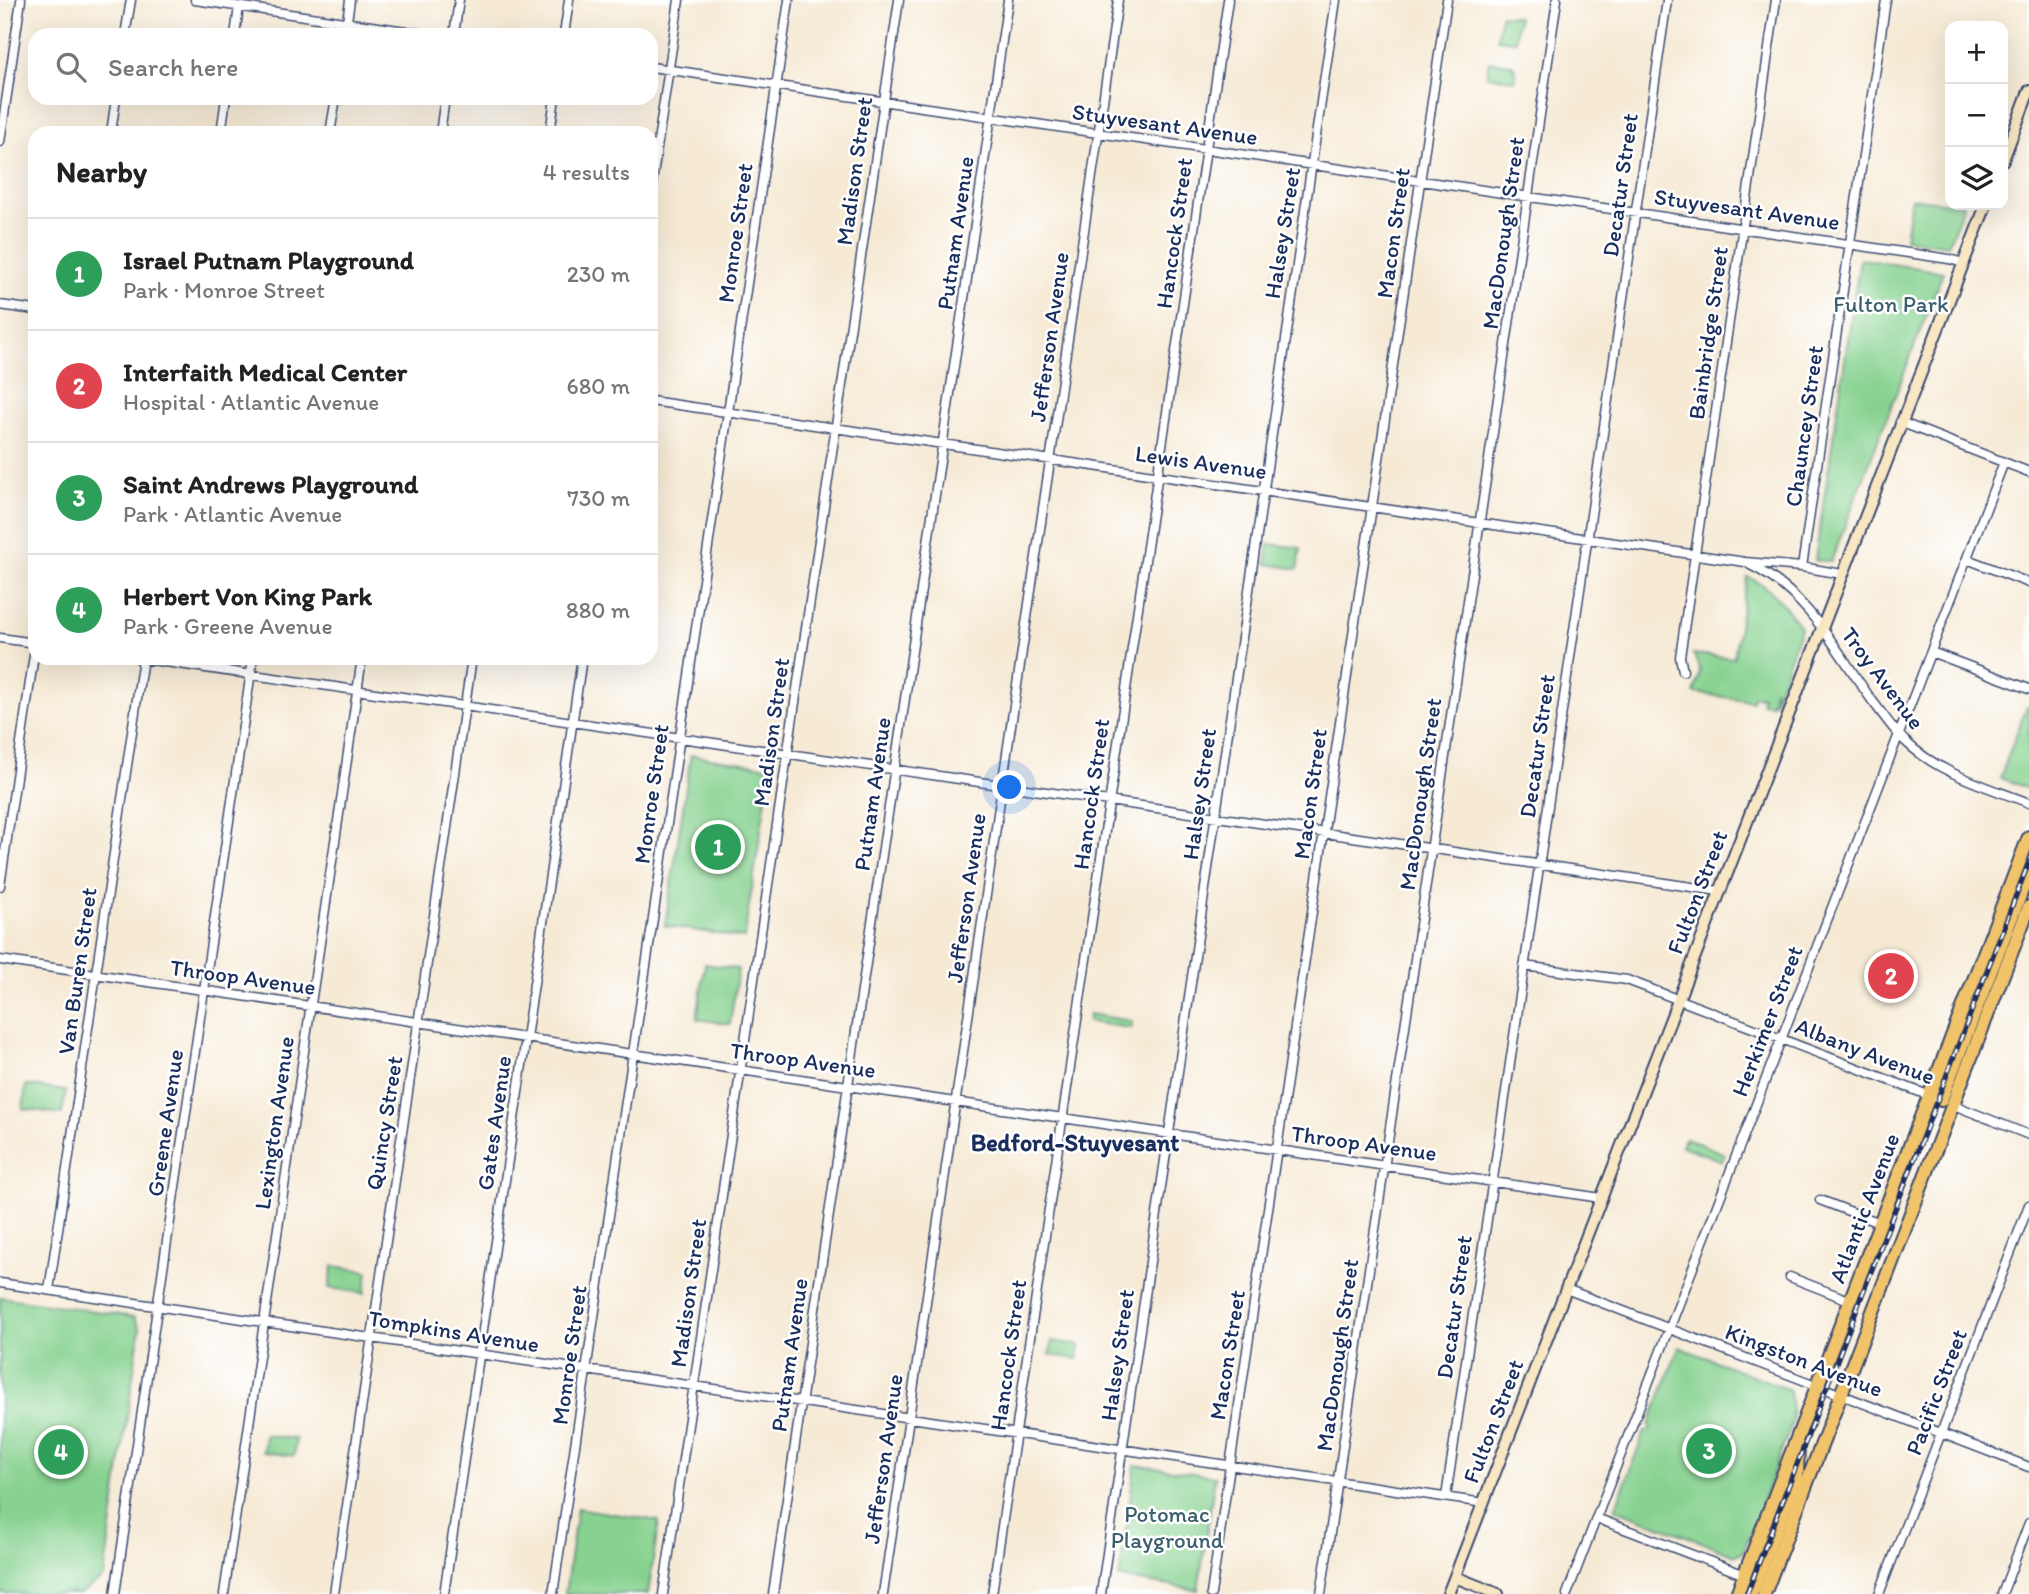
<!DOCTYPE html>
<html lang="en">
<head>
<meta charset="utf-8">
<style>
	:root { --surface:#fff; --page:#f6f6f6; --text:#222; --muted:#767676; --line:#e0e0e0; --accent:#b45309 }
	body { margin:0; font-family:Itim,sans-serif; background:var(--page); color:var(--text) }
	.controls { position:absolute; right:21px; top:21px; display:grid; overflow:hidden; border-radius:14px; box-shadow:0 7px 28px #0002 }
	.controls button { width:63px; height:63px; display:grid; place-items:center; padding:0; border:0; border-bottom:2px solid var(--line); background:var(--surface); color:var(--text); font:35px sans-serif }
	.you { position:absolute; left:1010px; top:788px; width:24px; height:24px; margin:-18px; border:5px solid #fff; border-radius:50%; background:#1a73e8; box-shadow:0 0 0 10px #1a73e833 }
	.badge { display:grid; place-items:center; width:46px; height:46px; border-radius:50%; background:var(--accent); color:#fff; font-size:23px; font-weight:700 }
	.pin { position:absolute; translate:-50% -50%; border:4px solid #fff; box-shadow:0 2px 7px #0006 }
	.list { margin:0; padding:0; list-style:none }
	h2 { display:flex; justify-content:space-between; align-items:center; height:91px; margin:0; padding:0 28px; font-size:30px }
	h2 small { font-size:23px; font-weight:400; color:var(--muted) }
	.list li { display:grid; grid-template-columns:46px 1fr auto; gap:21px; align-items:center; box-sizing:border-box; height:112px; padding:0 28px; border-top:2px solid var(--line) }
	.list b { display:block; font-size:26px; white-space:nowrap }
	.list p { margin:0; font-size:23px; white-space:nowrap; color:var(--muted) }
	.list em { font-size:23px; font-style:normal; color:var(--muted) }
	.icon { flex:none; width:38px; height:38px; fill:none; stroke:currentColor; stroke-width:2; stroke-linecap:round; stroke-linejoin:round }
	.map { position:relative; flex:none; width:2029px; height:1594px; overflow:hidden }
	.search { position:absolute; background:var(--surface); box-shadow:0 7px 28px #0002; left:28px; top:28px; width:630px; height:77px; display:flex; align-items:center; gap:18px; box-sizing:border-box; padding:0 24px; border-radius:21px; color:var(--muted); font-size:26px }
	.panel { position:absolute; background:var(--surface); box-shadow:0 7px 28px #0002; left:28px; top:126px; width:630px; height:539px; border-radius:21px }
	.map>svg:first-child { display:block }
</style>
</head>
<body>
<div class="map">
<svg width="2029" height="1594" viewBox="0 0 2029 1594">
	<rect width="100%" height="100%" fill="#fff"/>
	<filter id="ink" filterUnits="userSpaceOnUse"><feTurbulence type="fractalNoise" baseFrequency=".0143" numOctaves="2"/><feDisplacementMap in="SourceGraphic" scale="14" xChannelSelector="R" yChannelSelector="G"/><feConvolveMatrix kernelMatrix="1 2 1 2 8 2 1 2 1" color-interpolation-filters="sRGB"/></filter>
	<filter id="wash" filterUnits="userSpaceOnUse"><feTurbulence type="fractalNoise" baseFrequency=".00686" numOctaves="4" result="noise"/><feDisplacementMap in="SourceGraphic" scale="28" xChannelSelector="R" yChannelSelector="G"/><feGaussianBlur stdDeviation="1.57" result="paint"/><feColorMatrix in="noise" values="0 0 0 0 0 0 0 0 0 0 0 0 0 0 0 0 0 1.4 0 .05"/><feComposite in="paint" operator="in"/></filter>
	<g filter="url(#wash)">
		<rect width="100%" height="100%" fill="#f6ead5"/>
		<path fill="#87d290" stroke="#518077" stroke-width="2" d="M1501,15L1518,17L1515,41L1497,39Z
			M1489,61L1511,64L1516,70L1515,80L1487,76Z
			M1911,198L1964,205L1948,245L1905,239Z
			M1860,259L1943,272L1831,562L1815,560Z
			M1269,544L1301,548L1298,569L1266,564Z
			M1747,577C1771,585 1786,608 1801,628L1774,703L1776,690L1774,689L1771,704L1762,703V697L1753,696L1752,701L1694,693C1700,676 1704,670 1693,654L1734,658Z
			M2027,706L2029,707V789L2000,778Z
			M691,755L771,767L744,938L665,926Z
			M705,964L738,969L730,1024L697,1019Z
			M1089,1014L1132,1021L1131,1028L1088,1022Z
			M26,1085L66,1091L62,1114L23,1109Z
			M1685,1138L1725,1154L1722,1161L1682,1146Z
			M333,1266L368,1271L365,1293L329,1288Z
			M0,1297L134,1317L140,1328L104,1577L80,1594L0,1593Z
			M1052,1341L1080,1345L1078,1359L1050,1355Z
			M1679,1347L1790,1390L1793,1421L1743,1552L1735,1555L1615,1509L1644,1433L1651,1429L1649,1425Z
			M265,1435L296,1439L294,1456L263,1452Z
			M1135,1465L1215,1476L1198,1590L1119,1578Z
			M577,1508L659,1521L648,1594H565Z"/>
	</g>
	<g filter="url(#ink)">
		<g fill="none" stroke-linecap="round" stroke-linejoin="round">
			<defs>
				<path id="street" d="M195,0L433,35
					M125,35L131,0
					M235,35L239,7
					M345,35L350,0
					M454,35L459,0
					M564,35L569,0
					M651,67L1949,259L1964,263
					M111,133L116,98
					M221,133L226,98
					M330,133L336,98
					M440,133L445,98
					M550,133L555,98
					M0,142L21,0
					M651,189L679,0
					M0,305L35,310
					M651,401L1745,562L1802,567L1842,574
					M1900,422L2029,472
					M1967,559L2029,583
					M1750,565C1807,592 1836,650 1871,699C1882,713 1892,729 1905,741C1939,774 1986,786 2029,803
					M1802,567L1886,0
					M0,638L35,643
					M1931,652L2029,689
					M138,658L1719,891
					M1683,671L1680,657L1776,0
					M0,886L35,648
					M0,960L1601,1198
					M1524,966L1627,980L1933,1097
					M1951,1104L2029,1135
					M1820,1200L1880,1223
					M1790,1277L1851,1301
					M0,1283L1484,1503
					M1566,1289L2029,1467
					M49,1290L143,658
					M1446,1497L1667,0
					M1596,1518L1745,1575
					M115,1594L253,658
					M224,1594L362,658
					M334,1594L472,658
					M444,1594L582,658
					M553,1594L789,0
					M663,1594L899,0
					M773,1594L1008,0
					M883,1594L1118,0
					M992,1594L1228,0
					M1101,1594L1336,0
					M1211,1594L1447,0
					M1321,1594L1557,0
					M1567,1594L2004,462
					M1879,1594L2029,1205
					M2002,1594L2029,1523"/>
				<path id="secondary" d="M2003,160L2029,91
					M1455,1577L1498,1594
					M1448,1594L1986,205"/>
				<path id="primary" d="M1941,1100L2029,872
					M1737,1594L2029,837
					M1751,1594L1797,1475L1798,1446
					M1764,1594L2029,907"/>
			</defs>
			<use href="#street" stroke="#3c4b70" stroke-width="11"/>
			<use href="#secondary" stroke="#3c4b70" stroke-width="14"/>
			<use href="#primary" stroke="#3c4b70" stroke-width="16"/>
			<use href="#street" stroke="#fff" stroke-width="8"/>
			<use href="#secondary" stroke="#f9e7c3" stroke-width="10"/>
			<use href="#primary" stroke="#f1c36a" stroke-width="12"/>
			<defs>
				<path id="rail" d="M1747,1594L2029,862"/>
			</defs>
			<use href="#rail" stroke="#1b2f5e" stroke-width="5"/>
			<use href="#rail" stroke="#fff" stroke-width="2.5" stroke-dasharray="8" stroke-linecap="butt"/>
		</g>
	</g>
	<g text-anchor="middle" stroke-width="5" stroke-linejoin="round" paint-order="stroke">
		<g font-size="23" fill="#1b2f5e" stroke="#fff">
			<text transform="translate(1165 124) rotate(8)" y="8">Stuyvesant Avenue</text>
			<text transform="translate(854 171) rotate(-82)" y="8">Madison Street</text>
			<text transform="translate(1620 185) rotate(-82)" y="8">Decatur Street</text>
			<text transform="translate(1747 209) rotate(8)" y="8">Stuyvesant Avenue</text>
			<text transform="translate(735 233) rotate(-82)" y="8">Monroe Street</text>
			<text transform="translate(955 233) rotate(-82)" y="8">Putnam Avenue</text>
			<text transform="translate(1174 233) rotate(-82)" y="8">Hancock Street</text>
			<text transform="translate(1282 233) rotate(-81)" y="8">Halsey Street</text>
			<text transform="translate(1393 233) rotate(-82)" y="8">Macon Street</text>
			<text transform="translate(1503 233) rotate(-82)" y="8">MacDonough Street</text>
			<text transform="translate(1708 333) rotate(-82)" y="8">Bainbridge Street</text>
			<text transform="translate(1049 337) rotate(-82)" y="8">Jefferson Avenue</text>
			<text transform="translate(1804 426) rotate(-82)" y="8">Chauncey Street</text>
			<text transform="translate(1201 462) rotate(8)" y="8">Lewis Avenue</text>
			<text transform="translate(1883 678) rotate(53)" y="8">Troy Avenue</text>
			<text transform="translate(771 732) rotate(-82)" y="8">Madison Street</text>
			<text transform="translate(1537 746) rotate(-82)" y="8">Decatur Street</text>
			<text transform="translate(651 794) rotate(-82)" y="8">Monroe Street</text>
			<text transform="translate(872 794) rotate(-82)" y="8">Putnam Avenue</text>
			<text transform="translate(1091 794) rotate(-82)" y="8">Hancock Street</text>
			<text transform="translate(1199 794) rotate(-82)" y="8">Halsey Street</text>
			<text transform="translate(1310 794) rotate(-82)" y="8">Macon Street</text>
			<text transform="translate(1420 794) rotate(-82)" y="8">MacDonough Street</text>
			<text transform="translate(1697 892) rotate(-69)" y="8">Fulton Street</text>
			<text transform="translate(966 898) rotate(-82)" y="8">Jefferson Avenue</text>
			<text transform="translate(77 971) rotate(-82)" y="8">Van Buren Street</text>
			<text transform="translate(243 977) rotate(8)" y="8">Throop Avenue</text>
			<text transform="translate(1767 1021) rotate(-69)" y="8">Herkimer Street</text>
			<text transform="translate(1865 1051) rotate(21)" y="8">Albany Avenue</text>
			<text transform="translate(803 1060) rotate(8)" y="8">Throop Avenue</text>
			<text transform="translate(165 1123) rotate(-82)" y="8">Greene Avenue</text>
			<text transform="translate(274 1123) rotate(-82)" y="8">Lexington Avenue</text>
			<text transform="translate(384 1123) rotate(-81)" y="8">Quincy Street</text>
			<text transform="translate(494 1123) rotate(-82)" y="8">Gates Avenue</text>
			<text transform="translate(1364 1143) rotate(8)" y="8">Throop Avenue</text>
			<text transform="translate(1864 1208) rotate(-69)" y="8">Atlantic Avenue</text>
			<text transform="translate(688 1293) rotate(-82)" y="8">Madison Street</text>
			<text transform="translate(1454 1307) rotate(-82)" y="8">Decatur Street</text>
			<text transform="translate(454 1331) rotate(9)" y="8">Tompkins Avenue</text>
			<text transform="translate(569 1355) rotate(-82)" y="8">Monroe Street</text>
			<text transform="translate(789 1355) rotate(-82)" y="8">Putnam Avenue</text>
			<text transform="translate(1008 1355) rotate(-82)" y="8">Hancock Street</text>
			<text transform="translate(1117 1355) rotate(-82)" y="8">Halsey Street</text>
			<text transform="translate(1227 1355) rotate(-81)" y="8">Macon Street</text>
			<text transform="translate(1337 1355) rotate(-82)" y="8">MacDonough Street</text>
			<text transform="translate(1804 1360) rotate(21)" y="8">Kingston Avenue</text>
			<text transform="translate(1936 1392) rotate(-69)" y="8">Pacific Street</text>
			<text transform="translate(1493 1421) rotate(-69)" y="8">Fulton Street</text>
			<text transform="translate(883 1459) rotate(-82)" y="8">Jefferson Avenue</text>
		</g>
		<g font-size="23" fill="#3b606d" stroke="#fff">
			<text x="1891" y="312">Fulton Park</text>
			<text x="1167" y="1522">Potomac<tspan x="1167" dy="26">Playground</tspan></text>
		</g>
		<g font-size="24" font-weight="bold" fill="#1b2f5e" stroke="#fff">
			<text x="1075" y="1151">Bedford-Stuyvesant</text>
		</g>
	</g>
</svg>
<div class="controls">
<button>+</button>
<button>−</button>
<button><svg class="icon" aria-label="layers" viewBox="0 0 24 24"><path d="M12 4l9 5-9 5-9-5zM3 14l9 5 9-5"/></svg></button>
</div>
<div class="you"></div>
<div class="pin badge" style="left:718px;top:847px;background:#2e9e5b">1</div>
<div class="pin badge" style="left:1891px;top:976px;background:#e0444e">2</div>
<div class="pin badge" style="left:1709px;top:1451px;background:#2e9e5b">3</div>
<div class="pin badge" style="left:61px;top:1452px;background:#2e9e5b">4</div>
<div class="search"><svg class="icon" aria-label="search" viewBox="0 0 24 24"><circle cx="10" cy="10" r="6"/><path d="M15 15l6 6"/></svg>Search here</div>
<section class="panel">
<h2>Nearby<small>4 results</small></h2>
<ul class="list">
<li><span class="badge" style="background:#2e9e5b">1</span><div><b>Israel Putnam Playground</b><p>Park · Monroe Street</p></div><em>230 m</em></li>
<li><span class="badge" style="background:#e0444e">2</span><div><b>Interfaith Medical Center</b><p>Hospital · Atlantic Avenue</p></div><em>680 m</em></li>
<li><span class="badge" style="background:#2e9e5b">3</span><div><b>Saint Andrews Playground</b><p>Park · Atlantic Avenue</p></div><em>730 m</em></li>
<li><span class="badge" style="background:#2e9e5b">4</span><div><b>Herbert Von King Park</b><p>Park · Greene Avenue</p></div><em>880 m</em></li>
</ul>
</section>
</div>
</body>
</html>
